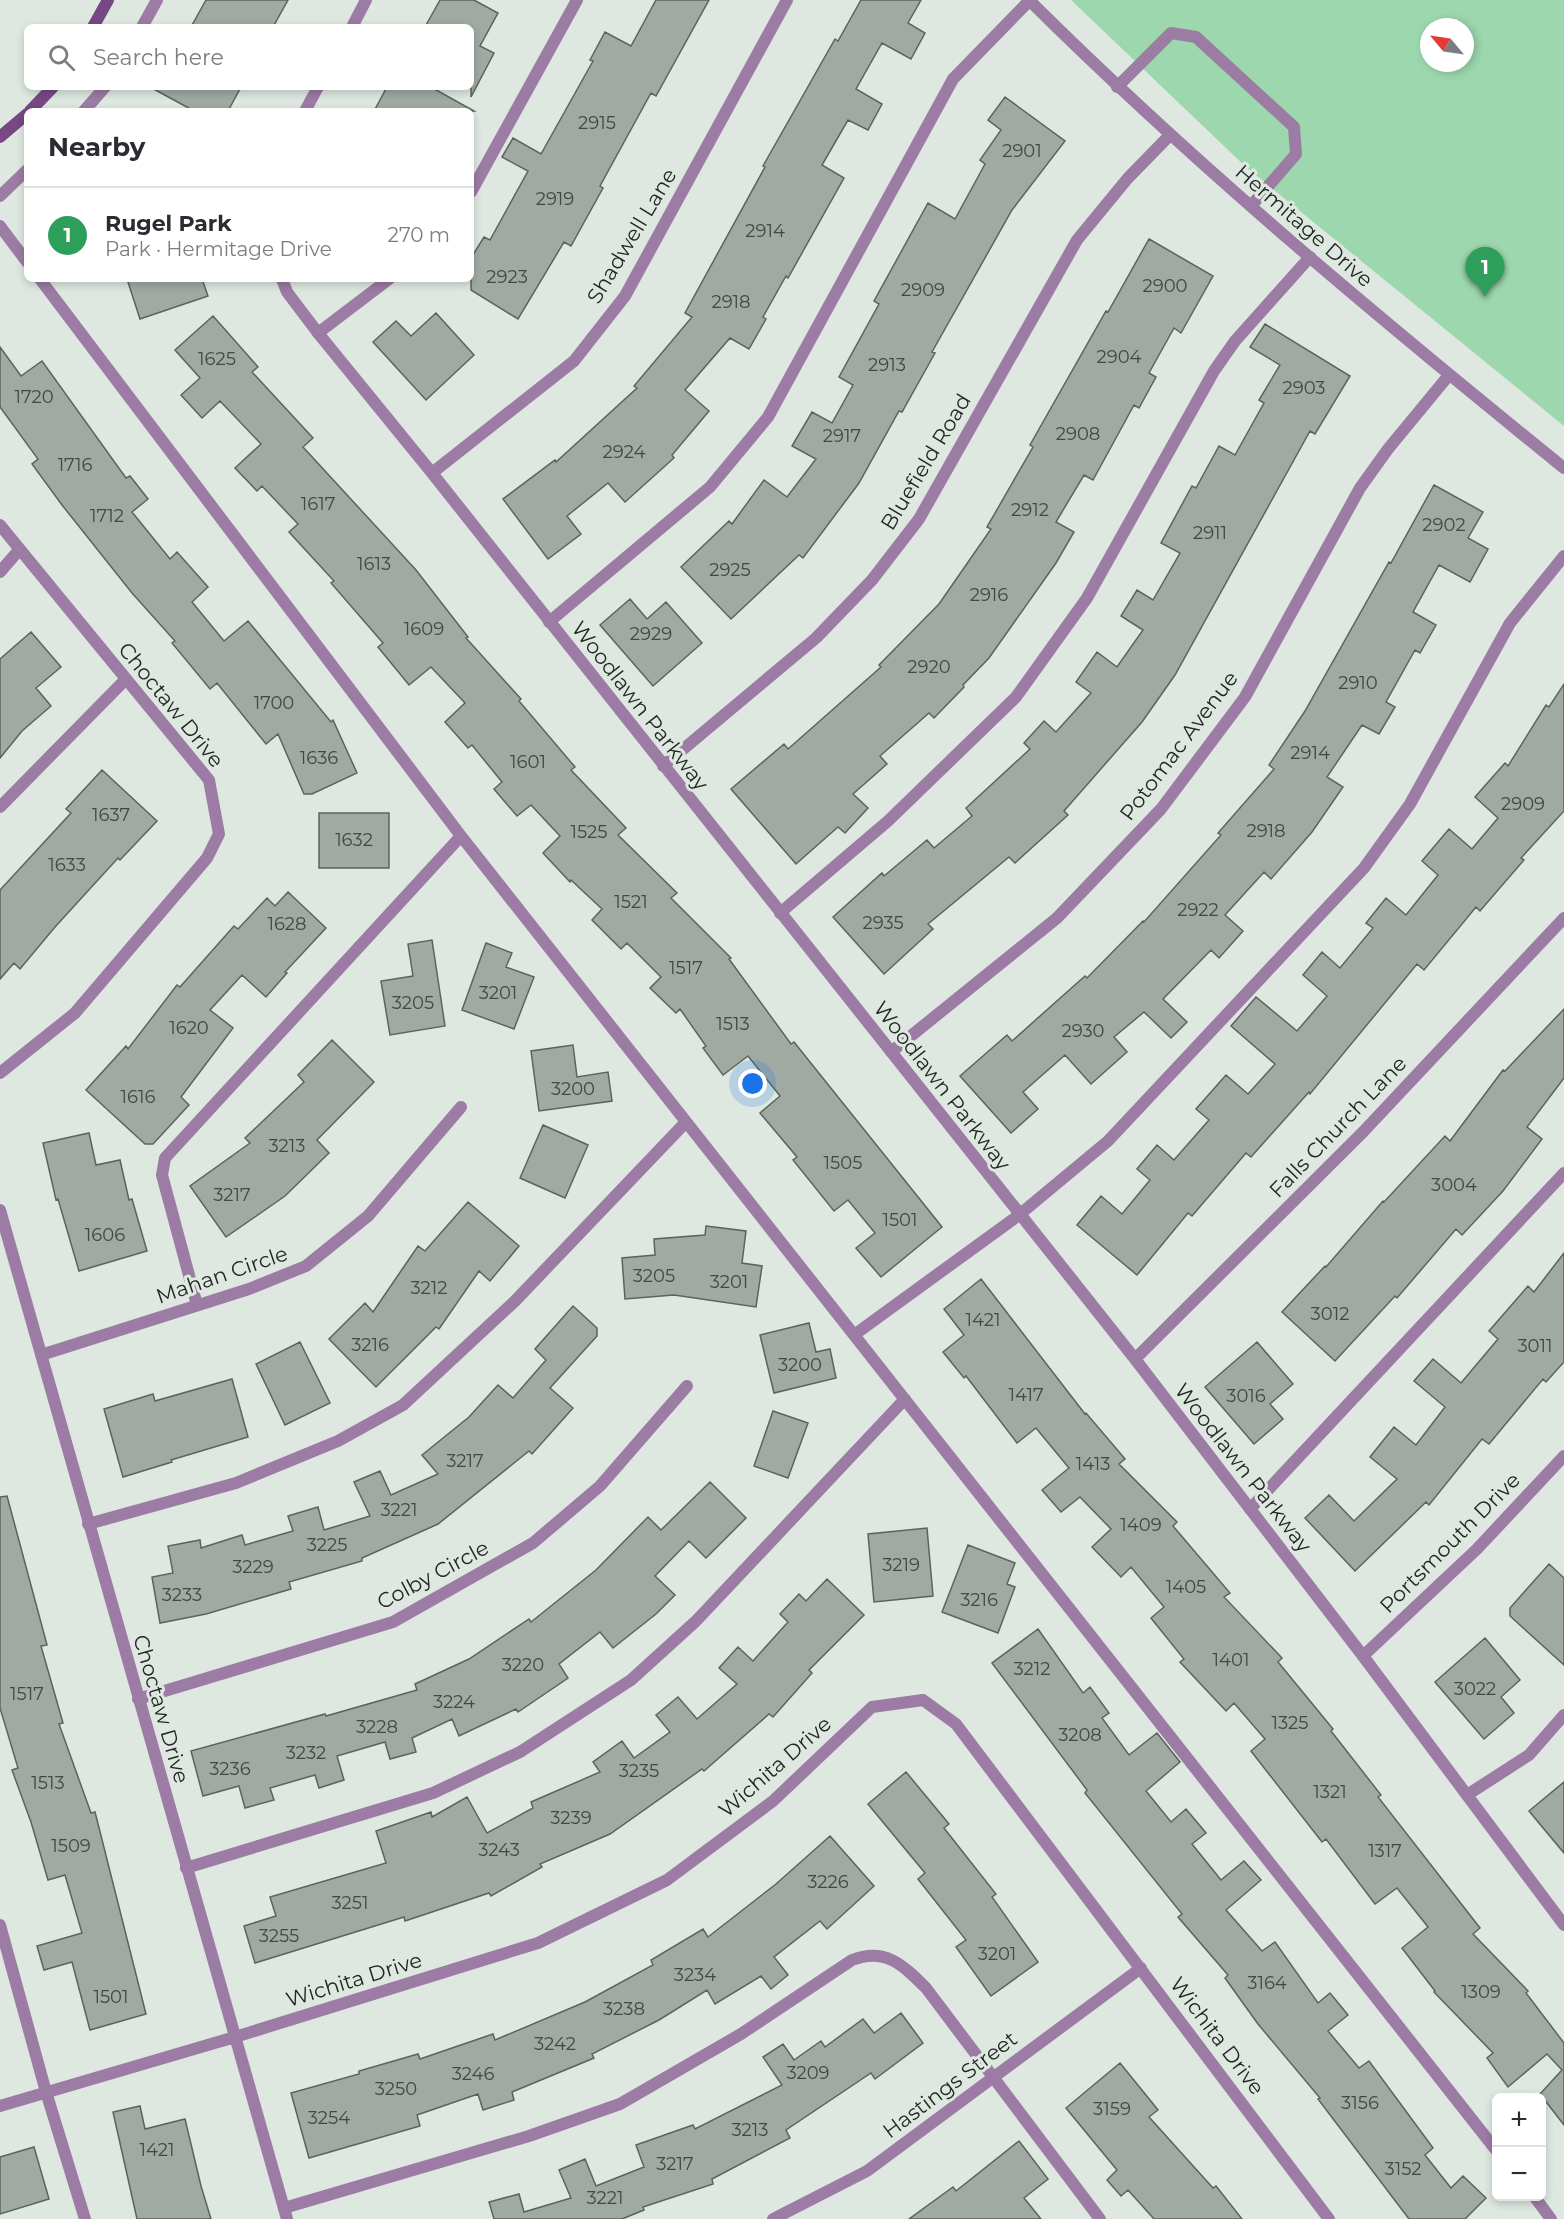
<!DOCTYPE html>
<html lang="en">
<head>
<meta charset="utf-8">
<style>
	:root { --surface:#fff; --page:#f2f2f3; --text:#2b2b33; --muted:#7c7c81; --line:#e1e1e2; --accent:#ea580c }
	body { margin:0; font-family:Montserrat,sans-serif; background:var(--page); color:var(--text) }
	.controls { position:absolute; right:18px; bottom:18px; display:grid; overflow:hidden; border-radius:9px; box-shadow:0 3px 9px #0003 }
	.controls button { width:54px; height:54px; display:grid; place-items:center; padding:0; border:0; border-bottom:2px solid var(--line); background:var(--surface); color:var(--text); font:30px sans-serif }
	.compass { position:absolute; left:1420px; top:18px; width:54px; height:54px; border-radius:50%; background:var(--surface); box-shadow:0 3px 9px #0003; rotate:299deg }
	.you { position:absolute; left:753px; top:1084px; width:21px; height:21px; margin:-15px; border:4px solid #fff; border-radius:50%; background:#1a73e8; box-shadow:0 0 0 9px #1a73e833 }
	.badge { display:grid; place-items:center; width:39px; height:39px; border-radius:50%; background:var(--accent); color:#fff; font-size:20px; font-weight:700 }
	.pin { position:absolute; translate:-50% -50px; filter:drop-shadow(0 2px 3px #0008) }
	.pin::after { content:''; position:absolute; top:32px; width:21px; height:18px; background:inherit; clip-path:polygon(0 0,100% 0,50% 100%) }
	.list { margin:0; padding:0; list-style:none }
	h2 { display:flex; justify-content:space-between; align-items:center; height:78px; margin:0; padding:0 24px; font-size:26px }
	h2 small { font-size:20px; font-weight:400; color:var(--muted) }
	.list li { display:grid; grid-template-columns:39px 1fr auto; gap:18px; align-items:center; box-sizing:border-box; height:96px; padding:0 24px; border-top:2px solid var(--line) }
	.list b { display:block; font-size:22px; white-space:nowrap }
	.list p { margin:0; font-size:20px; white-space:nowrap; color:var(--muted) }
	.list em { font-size:20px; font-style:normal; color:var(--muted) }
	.icon { flex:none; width:33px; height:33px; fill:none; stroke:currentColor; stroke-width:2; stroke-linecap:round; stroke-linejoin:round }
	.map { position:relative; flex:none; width:1564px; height:2219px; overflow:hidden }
	.search { position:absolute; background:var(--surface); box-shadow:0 3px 9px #0003; left:24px; top:24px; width:450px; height:66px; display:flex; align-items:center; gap:15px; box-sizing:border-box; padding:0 21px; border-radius:9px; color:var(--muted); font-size:22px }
	.panel { position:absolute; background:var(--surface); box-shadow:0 3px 9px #0003; left:24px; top:108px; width:450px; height:174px; border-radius:9px }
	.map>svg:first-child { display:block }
</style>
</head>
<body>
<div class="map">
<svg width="1564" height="2219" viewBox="0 0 1564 2219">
	<rect width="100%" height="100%" fill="#dee8e0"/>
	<path fill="#9dd7ad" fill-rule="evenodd" d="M1071,0H1564V426L1247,168ZM1429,27H1465V63H1429Z"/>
	<path fill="#a0aaa2" stroke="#5b635d" stroke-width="1.5" d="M206,0H288L273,27H191Z
		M440,0H474L498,13L480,46L494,53L471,97V27H425Z
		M656,0H709L656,96L651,93L600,186L603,188L571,246L564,242L518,319L471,290V258L484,237L490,240L528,171L502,157L513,138L541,154L593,61L590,60L605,32L631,46Z
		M861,0H921L908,23L925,33L911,59L882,43L856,89L882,104L868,130L848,120L822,165L844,178L788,278L786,276L763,317L766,319L749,349L730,338L685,390L709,411L672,455L674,458L625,502L608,483L567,516L581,534L548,559L503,499L555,460L556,462L637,388L634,386L692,317L685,313L765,167L763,166L835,39L838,41Z
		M150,87H241L228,111H194Z
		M387,87H431L474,111H374Z
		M1005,97L1065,141L1012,210L932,352L935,353L902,412L899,411L859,483L803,558L799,555L731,619L681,567L729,521L732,524L764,480L787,497L816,459L792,446L812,412L832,423L853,385L839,377L879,304L874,301L928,203L955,219L985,164L980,160L1001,130L988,120Z
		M1149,239L1213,276L1181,333L1174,328L1149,373L1156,377L1139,408L1134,405L1093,480L1084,475L1056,522L1074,532L1056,563L989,658L963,685L964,687L934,718L929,713L880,756L887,764L853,794L868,808L845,833L838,827L796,864L731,789L784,744L788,749L881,667L879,665L939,604L991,529L987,527L1033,447L1030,445L1106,311L1108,312Z
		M127,279H202L208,296L140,319Z
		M436,313L474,355L426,400L373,342L396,321L411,336Z
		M213,316L258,367L252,372L313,438L303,447L416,570L468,637L466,638L521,699L519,701L575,767L571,770L626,828L618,835L677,893L671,898L731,958L729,959L791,1044L794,1042L942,1227L881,1277L856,1248L875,1233L848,1200L834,1211L793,1160L797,1157L760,1113L780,1096L748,1056L723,1075L703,1048L706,1046L680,1009L676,1013L650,988L661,977L627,943L621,949L592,920L602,909L571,880L570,882L543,853L560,836L531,805L517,816L494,789L502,782L472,745L468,748L445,722L465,703L431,667L409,685L378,647L383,643L331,583L334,581L289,532L298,524L262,486L257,491L235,468L261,444L220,401L202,418L181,395L200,378L175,350Z
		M1265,324L1350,376L1315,434L1310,431L1175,675L1142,722L1064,811L1068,815L1015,863L1009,857L928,924L933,929L884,974L833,917L882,873L884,876L927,840L934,848L972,816L966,808L1030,749L1024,743L1044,721L1056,732L1091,693L1076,682L1097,652L1117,667L1143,630L1121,616L1137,590L1153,600L1180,553L1161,543L1192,486L1196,488L1219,446L1235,455L1264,403L1259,400L1280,365L1250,347Z
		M0,347L21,376L42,361L126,478L130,476L148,499L132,512L170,559L177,552L208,587L192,602L224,641L248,621L331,722L333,720L357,773L312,794H304L278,734L266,744L217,683L210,689L172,643L175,641L132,593L62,505L32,464L38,459L0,407Z
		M1434,485L1483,512L1468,538L1488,549L1470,582L1439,565L1413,612L1436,625L1420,653L1415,650L1386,702L1395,707L1379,734L1362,725L1327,777L1343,787L1312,832L1271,879L1264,872L1225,915L1243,931L1219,958L1211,950L1163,999L1187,1022L1171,1038L1144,1012L1114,1037L1127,1052L1091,1084L1065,1055L1023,1092L1038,1109L1011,1133L960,1076L1007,1035L1012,1041L1085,976L1087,978L1143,921L1144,922L1221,835L1218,833L1274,769L1269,765L1305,711L1389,562L1391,563Z
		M630,599L647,619L666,602L702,643L653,686L600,625Z
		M31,632L61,667L36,688L51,706L22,731L0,758V659Z
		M1564,684V811L1521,858L1524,860L1480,911L1476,907L1424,970L1417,964L1310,1094L1309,1092L1251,1157L1246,1153L1192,1216L1188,1213L1137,1275L1077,1225L1101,1196L1122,1214L1150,1180L1137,1169L1157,1145L1174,1160L1209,1120L1196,1109L1226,1075L1248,1094L1275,1064L1231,1026L1256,997L1297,1031L1327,996L1303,975L1322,952L1340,968L1373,928L1366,923L1386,898L1406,915L1438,875L1422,861L1449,829L1472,849L1498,818L1475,797L1505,763L1508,766L1546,705L1549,707Z
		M102,770L157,821L120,860L118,858L55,927L20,969L14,963L0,979V890L71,813L66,809Z
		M319,813H389V868H319Z
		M288,892L326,928L285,972L287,973L266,997L242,975L210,1010L233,1028L181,1097L189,1105L153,1144H145L86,1090L126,1046L128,1049L177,985L180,987L234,926L238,929L267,898L275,906Z
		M432,940L445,1026L390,1035L381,981L413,976L408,944Z
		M486,943L512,953L506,967L534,977L514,1029L462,1010Z
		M1564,1009V1078L1527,1127L1542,1139L1503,1191L1462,1235L1456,1229L1397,1298L1395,1296L1335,1361L1282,1312L1325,1266L1326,1267L1383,1201L1384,1202L1445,1136L1450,1141L1503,1070L1505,1071Z
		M332,1040L374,1082L317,1140L329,1153L285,1196L226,1237L190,1186L250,1143L245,1138L304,1082L298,1075Z
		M573,1045L577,1077L608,1072L612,1101L539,1111L531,1051Z
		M543,1125L588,1145L565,1198L520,1178Z
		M89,1133L96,1165L120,1160L129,1200L132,1199L147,1251L79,1271L58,1199L56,1200L43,1143Z
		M468,1202L519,1246L490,1281L479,1271L439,1329L436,1327L376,1387L329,1339L365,1303L373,1312L418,1246L425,1251Z
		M706,1226L746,1231L742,1263L762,1266L756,1307L674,1295L625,1299L622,1258L655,1255L654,1239L705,1235Z
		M1564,1253V1362L1546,1382L1543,1379L1489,1444L1482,1439L1429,1505L1426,1502L1355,1571L1305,1518L1329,1495L1354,1521L1397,1479L1370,1457L1394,1427L1416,1445L1445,1407L1414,1381L1433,1359L1461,1383L1498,1339L1489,1331L1528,1286L1534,1292Z
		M981,1279L1085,1414L1086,1413L1125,1459L1119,1464L1177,1522L1173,1526L1230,1593L1224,1597L1282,1658L1278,1662L1333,1729L1331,1731L1381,1795L1378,1797L1480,1928L1473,1934L1528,1991L1526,1993L1564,2043V2125L1540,2094L1562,2070L1547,2054L1508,2087L1487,2058L1493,2053L1434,1992L1435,1991L1402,1948L1428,1927L1397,1888L1375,1904L1326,1839L1322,1842L1251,1751L1265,1739L1234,1703L1226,1711L1180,1662L1184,1659L1151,1618L1164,1607L1131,1567L1121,1577L1092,1547L1111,1529L1080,1497L1061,1512L1042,1490L1069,1468L1036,1428L1017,1443L966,1376L964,1378L943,1352L964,1335L944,1309Z
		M573,1306L597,1328V1336L550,1388L573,1408L532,1454L529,1451L438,1524L362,1558V1561L289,1582L291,1589L206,1614L160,1623L152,1577L173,1573L168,1546L200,1540L201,1548L242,1535L245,1545L293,1531L288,1516L318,1507L324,1530L370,1516L354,1482L380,1471L391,1495L438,1474L422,1455L469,1417L498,1385L513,1398L546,1360L535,1349Z
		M809,1323L816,1352L830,1349L836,1378L774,1393L760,1335Z
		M300,1342L330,1403L285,1425L256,1364Z
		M1257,1342L1293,1384L1270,1404L1283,1419L1254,1444L1205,1387Z
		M232,1379L248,1437L171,1460L172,1462L123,1477L104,1409L153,1394L155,1401Z
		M773,1411L808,1423L788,1478L754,1466Z
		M710,1482L746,1518L706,1558L689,1541L655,1576L675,1595L656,1614L613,1648L600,1632L559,1664L568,1678L518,1712L516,1709L459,1736L452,1719L412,1738L416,1752L390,1759L385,1742L337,1756L344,1780L319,1788L315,1775L270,1788L274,1800L245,1808L239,1786L203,1796L191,1751L325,1714L326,1716L417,1690L415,1684L469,1659L529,1619L531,1622L596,1570L648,1517L661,1530Z
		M7,1496L47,1645L41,1646L63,1723L59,1724L91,1813L95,1812L146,2014L90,2030L72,1962L44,1970L37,1946L82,1933L65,1875L48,1880L31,1822L12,1770L18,1768L0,1708V1497Z
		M927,1528L933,1596L874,1602L868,1534Z
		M968,1545L1015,1563L1007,1584L1015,1587L998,1633L942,1612Z
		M1549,1564L1564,1578V1665L1510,1616V1608Z
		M827,1579L864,1615L809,1670L812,1673L773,1717L769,1714L704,1771L702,1769L610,1834L540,1864L542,1867L491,1896L489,1893L405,1921L404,1917L255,1963L244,1926L276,1916L270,1897L386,1863L376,1831L431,1812L432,1817L467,1797L487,1833L533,1808L531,1802L600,1772L593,1762L622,1741L634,1758L670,1732L656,1715L678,1697L697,1719L737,1684L719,1668L738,1647L753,1661L788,1622L780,1614L799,1594L806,1601Z
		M1038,1629L1083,1693L1090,1687L1109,1713L1102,1718L1129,1755L1157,1733L1180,1762L1146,1791L1171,1822L1186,1809L1206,1833L1192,1844L1221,1880L1244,1861L1261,1880L1226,1910L1262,1951L1275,1942L1318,2003L1330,1993L1348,2015L1328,2031L1359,2068L1369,2061L1433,2148L1425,2155L1451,2188L1463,2176L1486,2198L1465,2219H1409L1318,2099L1320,2098L1258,2024L1225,1978L1228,1975L1178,1917L1182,1914L1085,1793L1087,1790L992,1663Z
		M1485,1638L1520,1680L1501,1697L1514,1713L1484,1739L1435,1682Z
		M906,1772L949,1824L944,1828L996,1894L992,1897L1038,1962L991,1996L956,1947L966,1940L918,1879L925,1873L868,1804Z
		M1564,1782V1853L1529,1811Z
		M830,1836L874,1886L827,1929L820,1921L774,1957L788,1975L771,1989L761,1976L715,2004L707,1990L659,2020L592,2054L594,2058L512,2092L514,2100L483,2110L478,2094L417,2115L420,2126L309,2158L291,2093L359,2074V2071L418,2054L420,2059L493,2034L495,2040L585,2002L653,1965L651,1960L703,1929L708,1937L776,1884Z
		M901,2013L923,2043L875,2079L871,2073L786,2130L790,2138L712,2179L713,2184L643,2207L644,2210L622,2219H494L489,2202L519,2194L524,2212L571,2198L559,2170L585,2159L596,2186L644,2167L636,2145L693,2125L695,2129L782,2085L763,2057L783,2044L794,2060L821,2041L825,2047L863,2019L874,2033Z
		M1120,2063L1158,2110L1149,2117L1213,2188L1216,2186L1242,2219H1154L1128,2190L1121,2196L1107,2180L1117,2170L1066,2108Z
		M140,2106L145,2129L185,2119L201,2186L211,2219H137L113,2112Z
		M1019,2141L1048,2179L1024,2198L1041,2219H909L953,2187L956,2191Z
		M34,2147L49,2199L0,2214V2157Z"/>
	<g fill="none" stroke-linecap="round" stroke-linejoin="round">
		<path stroke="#9c7ba4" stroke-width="12" d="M142,27L157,0
			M1117,87L1171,33L1196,37L1294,127L1296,154L1251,206
			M84,111L105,87
			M471,192L577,0
			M0,196L27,170
			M0,226L27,262
			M40,279L461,836L1496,2150
			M318,333L389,279
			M549,622L710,487L768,417L953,79L1030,0
			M0,807L126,679
			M780,913L888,821L1016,697L1087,598L1214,371L1235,341L1310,257
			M197,1305L162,1175L165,1158L461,836
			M854,1335L1019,1215L1108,1141L1364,868L1410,804L1510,623L1564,556
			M1250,1509L1564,1173
			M88,1524L236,1483L338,1441L403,1405L515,1301L686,1122
			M1467,1795L1529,1755L1564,1715
			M186,1868L433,1793L520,1752L631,1680L696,1621L905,1399
			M0,1925L46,2092L85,2219
			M1534,2196L1551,2219
			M284,2208L529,2136L620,2104L741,2034L852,1960C885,1947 903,1965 926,1988L1100,2219"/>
		<path stroke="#9c7ba4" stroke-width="12" d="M1029,0C1197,167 1380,319 1564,468
			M352,27L366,0
			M305,111L318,87
			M282,279L287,292L318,333L432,473L1135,1359L1363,1656L1564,1925
			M432,473L574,361L625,296L787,0
			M0,525L209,780L219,834L207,858L75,1013L0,1073
			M0,572L19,550
			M663,766L816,638L872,580L919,519L1077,240L1128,178L1170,135
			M891,1052L1057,918L1161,809L1245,697L1360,488L1388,449L1449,375
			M0,1210L287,2219
			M41,1355L249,1289L306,1266L368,1216L461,1107
			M1135,1359L1363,1132L1564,918
			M1363,1656L1477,1549L1564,1456
			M138,1699L393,1622L533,1543L600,1486L687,1386
			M0,2106L235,2037L538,1943L667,1880L773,1801L872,1707L923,1700L956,1724L1329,2219
			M773,2219L867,2171L1141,1968"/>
		<path stroke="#774884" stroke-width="12" d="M93,27L108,0
			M30,111L53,87
			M0,137L27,114"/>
	</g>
	<g text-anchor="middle" stroke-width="6" stroke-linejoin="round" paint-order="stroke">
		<g font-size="18" fill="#424844">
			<text x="597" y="129">2915</text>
			<text x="1022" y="157">2901</text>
			<text x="555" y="205">2919</text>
			<text x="765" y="237">2914</text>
			<text x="507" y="283">2923</text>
			<text x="1165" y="292">2900</text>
			<text x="923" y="296">2909</text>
			<text x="731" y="308">2918</text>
			<text x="1119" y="363">2904</text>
			<text x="217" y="365">1625</text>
			<text x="887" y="371">2913</text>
			<text x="1304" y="394">2903</text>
			<text x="34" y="403">1720</text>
			<text x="1078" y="440">2908</text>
			<text x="842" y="442">2917</text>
			<text x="624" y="458">2924</text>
			<text x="75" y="471">1716</text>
			<text x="318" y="510">1617</text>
			<text x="1030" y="516">2912</text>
			<text x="107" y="522">1712</text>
			<text x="1444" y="531">2902</text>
			<text x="1210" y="539">2911</text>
			<text x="374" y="570">1613</text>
			<text x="730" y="576">2925</text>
			<text x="989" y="601">2916</text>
			<text x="424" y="635">1609</text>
			<text x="651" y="640">2929</text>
			<text x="929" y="673">2920</text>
			<text x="1358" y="689">2910</text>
			<text x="274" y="709">1700</text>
			<text x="1310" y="759">2914</text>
			<text x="319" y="764">1636</text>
			<text x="528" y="768">1601</text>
			<text x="1523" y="810">2909</text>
			<text x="111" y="821">1637</text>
			<text x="1266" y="837">2918</text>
			<text x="589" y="838">1525</text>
			<text x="354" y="846">1632</text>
			<text x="67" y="871">1633</text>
			<text x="631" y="908">1521</text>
			<text x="1198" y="916">2922</text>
			<text x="883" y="929">2935</text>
			<text x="287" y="930">1628</text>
			<text x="686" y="974">1517</text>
			<text x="498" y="999">3201</text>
			<text x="413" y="1009">3205</text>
			<text x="733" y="1030">1513</text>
			<text x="189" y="1034">1620</text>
			<text x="1083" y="1037">2930</text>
			<text x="573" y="1095">3200</text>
			<text x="138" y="1103">1616</text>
			<text x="287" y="1152">3213</text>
			<text x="843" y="1169">1505</text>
			<text x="1454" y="1191">3004</text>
			<text x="232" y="1201">3217</text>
			<text x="900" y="1226">1501</text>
			<text x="105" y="1241">1606</text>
			<text x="654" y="1282">3205</text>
			<text x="729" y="1288">3201</text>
			<text x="429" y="1294">3212</text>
			<text x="1330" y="1320">3012</text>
			<text x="983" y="1326">1421</text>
			<text x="370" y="1351">3216</text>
			<text x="1535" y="1352">3011</text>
			<text x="800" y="1371">3200</text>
			<text x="1026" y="1401">1417</text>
			<text x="1246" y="1402">3016</text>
			<text x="465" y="1467">3217</text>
			<text x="1093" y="1470">1413</text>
			<text x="399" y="1516">3221</text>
			<text x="1141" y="1531">1409</text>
			<text x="327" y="1551">3225</text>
			<text x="901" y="1571">3219</text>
			<text x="253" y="1573">3229</text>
			<text x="1186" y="1593">1405</text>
			<text x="182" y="1601">3233</text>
			<text x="979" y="1606">3216</text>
			<text x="1231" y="1666">1401</text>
			<text x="523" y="1671">3220</text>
			<text x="1032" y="1675">3212</text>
			<text x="1475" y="1695">3022</text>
			<text x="27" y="1700">1517</text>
			<text x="454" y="1708">3224</text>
			<text x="1290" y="1729">1325</text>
			<text x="377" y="1733">3228</text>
			<text x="1080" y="1741">3208</text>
			<text x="306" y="1759">3232</text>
			<text x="230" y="1775">3236</text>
			<text x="639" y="1777">3235</text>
			<text x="48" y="1789">1513</text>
			<text x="1330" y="1798">1321</text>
			<text x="571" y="1824">3239</text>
			<text x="71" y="1852">1509</text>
			<text x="499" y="1856">3243</text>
			<text x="1385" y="1857">1317</text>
			<text x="828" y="1888">3226</text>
			<text x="350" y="1909">3251</text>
			<text x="279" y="1942">3255</text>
			<text x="997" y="1960">3201</text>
			<text x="695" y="1981">3234</text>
			<text x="1267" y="1989">3164</text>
			<text x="1481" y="1998">1309</text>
			<text x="111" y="2003">1501</text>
			<text x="624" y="2015">3238</text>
			<text x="555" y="2050">3242</text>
			<text x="808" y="2079">3209</text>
			<text x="473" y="2080">3246</text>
			<text x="396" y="2095">3250</text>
			<text x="1360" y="2109">3156</text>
			<text x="1112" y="2115">3159</text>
			<text x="329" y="2124">3254</text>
			<text x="750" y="2136">3213</text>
			<text x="157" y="2156">1421</text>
			<text x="675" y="2170">3217</text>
			<text x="1403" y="2175">3152</text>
			<text x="605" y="2204">3221</text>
		</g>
		<g font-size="21" fill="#232724" stroke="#dee8e0">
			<text transform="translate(1304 226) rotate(41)" y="7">Hermitage Drive</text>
			<text transform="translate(632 236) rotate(-59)" y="7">Shadwell Lane</text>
			<text transform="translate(926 462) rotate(-59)" y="7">Bluefield Road</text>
			<text transform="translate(171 705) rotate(51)" y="7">Choctaw Drive</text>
			<text transform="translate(640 706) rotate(52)" y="7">Woodlawn Parkway</text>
			<text transform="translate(1179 746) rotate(-53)" y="7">Potomac Avenue</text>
			<text transform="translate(942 1086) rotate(52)" y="7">Woodlawn Parkway</text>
			<text transform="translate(1338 1127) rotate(-46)" y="7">Falls Church Lane</text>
			<text transform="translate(222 1275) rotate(-19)" y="7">Mahan Circle</text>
			<text transform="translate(1243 1468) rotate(52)" y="7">Woodlawn Parkway</text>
			<text transform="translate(1450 1543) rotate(-45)" y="7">Portsmouth Drive</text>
			<text transform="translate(433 1575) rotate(-28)" y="7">Colby Circle</text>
			<text transform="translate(161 1709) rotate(74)" y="7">Choctaw Drive</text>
			<text transform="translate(775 1767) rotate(-41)" y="7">Wichita Drive</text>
			<text transform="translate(354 1980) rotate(-17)" y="7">Wichita Drive</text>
			<text transform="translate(1217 2036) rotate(53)" y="7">Wichita Drive</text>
			<text transform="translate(950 2085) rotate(-37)" y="7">Hastings Street</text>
		</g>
	</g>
</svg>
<div class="controls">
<button>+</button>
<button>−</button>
</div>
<svg class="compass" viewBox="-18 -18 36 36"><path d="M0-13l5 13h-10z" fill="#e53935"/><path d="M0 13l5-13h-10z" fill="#7c7c81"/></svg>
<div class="you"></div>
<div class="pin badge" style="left:1485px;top:297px;background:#2e9e5b">1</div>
<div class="search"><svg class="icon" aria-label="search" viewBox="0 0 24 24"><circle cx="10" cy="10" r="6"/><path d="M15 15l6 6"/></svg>Search here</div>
<section class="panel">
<h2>Nearby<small></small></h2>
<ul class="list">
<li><span class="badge" style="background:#2e9e5b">1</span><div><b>Rugel Park</b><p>Park · Hermitage Drive</p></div><em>270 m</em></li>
</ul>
</section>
</div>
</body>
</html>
